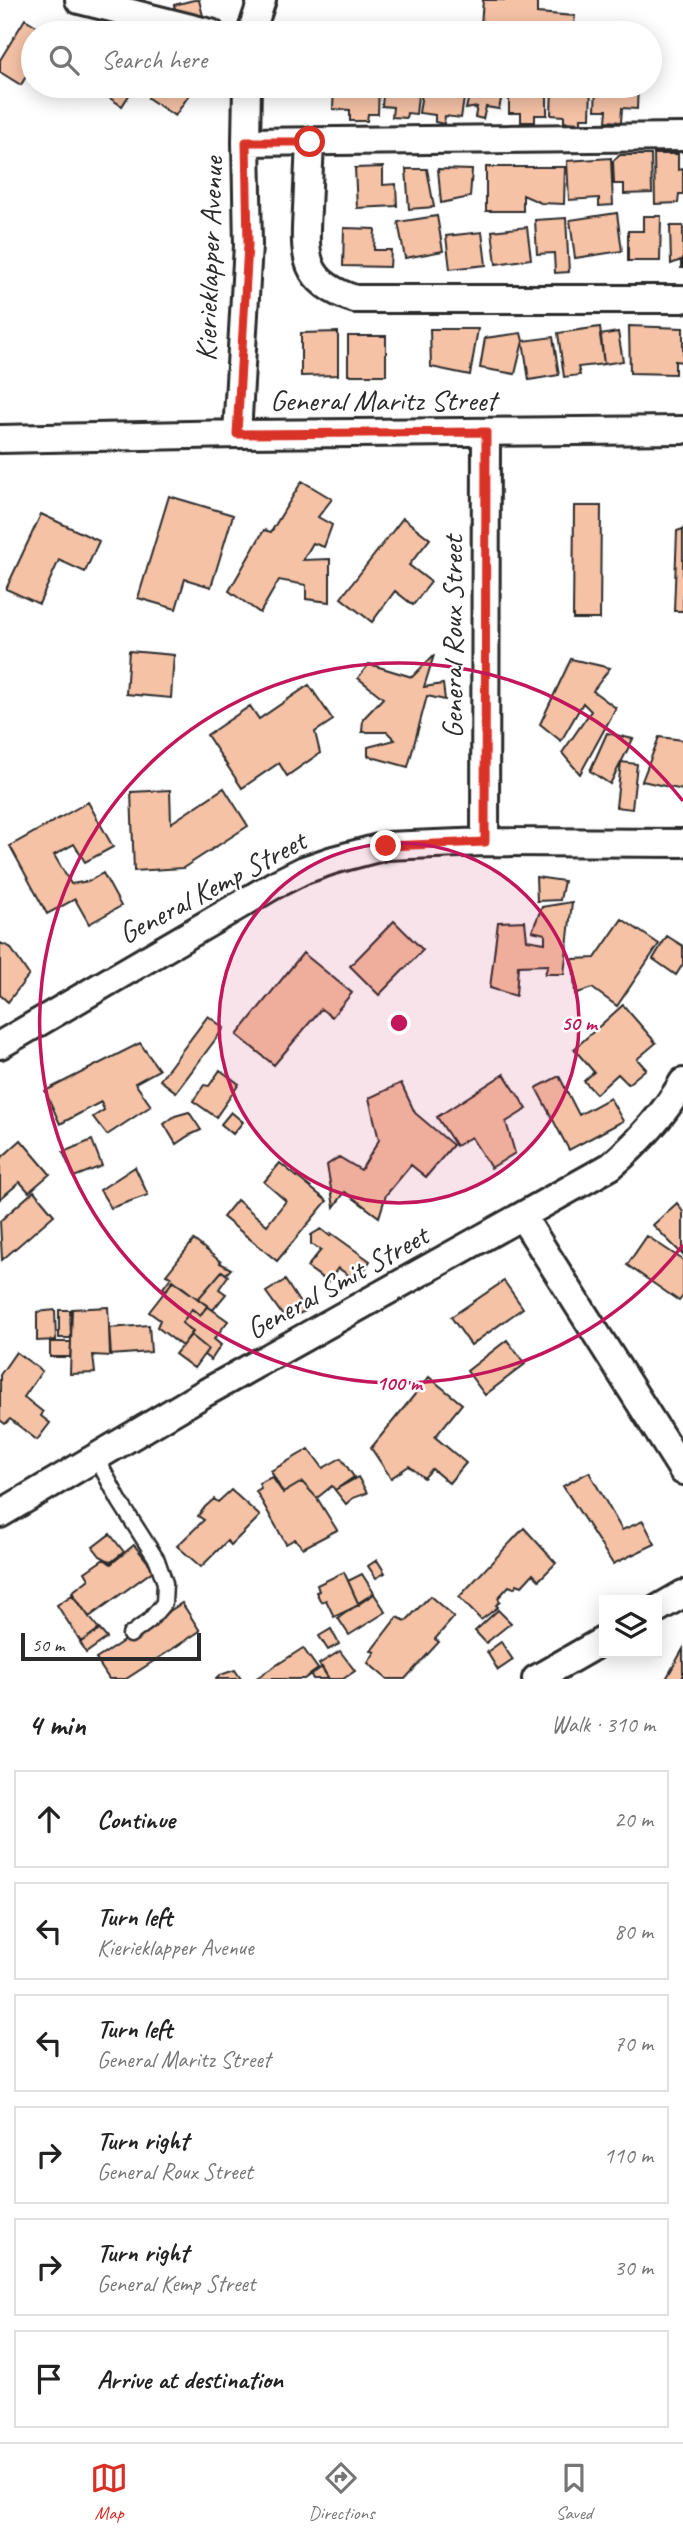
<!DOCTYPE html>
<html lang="en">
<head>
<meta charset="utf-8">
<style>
	:root { --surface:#fff; --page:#f6f6f6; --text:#222; --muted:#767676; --line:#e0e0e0; --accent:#d93025 }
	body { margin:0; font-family:Caveat,sans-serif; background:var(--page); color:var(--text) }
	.controls { position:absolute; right:21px; bottom:21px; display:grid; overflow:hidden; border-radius:0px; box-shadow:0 4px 18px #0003 }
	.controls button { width:63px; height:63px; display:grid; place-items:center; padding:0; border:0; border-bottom:2px solid var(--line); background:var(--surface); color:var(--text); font:35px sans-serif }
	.scale { position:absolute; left:21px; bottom:18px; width:180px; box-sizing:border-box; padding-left:7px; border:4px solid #2b2b2b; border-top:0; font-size:19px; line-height:24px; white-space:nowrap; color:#2b2b2b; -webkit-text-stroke:5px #fff; paint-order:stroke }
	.stop { position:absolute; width:21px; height:21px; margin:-16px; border:5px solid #d93025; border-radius:50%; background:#fff }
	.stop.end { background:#d93025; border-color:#fff; box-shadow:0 2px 7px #0008 }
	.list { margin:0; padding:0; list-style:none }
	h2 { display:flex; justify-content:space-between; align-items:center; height:91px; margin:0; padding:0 28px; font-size:30px }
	h2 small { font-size:23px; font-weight:400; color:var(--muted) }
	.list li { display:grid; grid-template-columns:46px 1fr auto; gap:21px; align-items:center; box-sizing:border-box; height:98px; margin:0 14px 14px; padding:0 14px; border:2px solid var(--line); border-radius:0px }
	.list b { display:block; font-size:26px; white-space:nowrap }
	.list p { margin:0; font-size:23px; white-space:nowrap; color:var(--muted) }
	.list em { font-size:23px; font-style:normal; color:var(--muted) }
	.icon { flex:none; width:38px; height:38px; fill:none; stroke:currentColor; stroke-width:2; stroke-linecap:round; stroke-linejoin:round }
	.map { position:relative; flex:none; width:683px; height:1679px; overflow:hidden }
	.search { position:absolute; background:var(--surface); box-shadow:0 4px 18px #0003; left:21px; right:21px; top:21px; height:77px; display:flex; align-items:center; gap:18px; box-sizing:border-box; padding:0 24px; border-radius:38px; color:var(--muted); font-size:26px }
	.sheet { height:763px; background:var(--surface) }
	nav { display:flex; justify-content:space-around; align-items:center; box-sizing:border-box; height:98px; border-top:2px solid var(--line); background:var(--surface); font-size:19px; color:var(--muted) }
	nav a { display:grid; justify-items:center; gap:4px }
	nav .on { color:var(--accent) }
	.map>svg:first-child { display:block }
</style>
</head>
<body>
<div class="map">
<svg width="683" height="1679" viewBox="0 0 683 1679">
	<rect width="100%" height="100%" fill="#fff"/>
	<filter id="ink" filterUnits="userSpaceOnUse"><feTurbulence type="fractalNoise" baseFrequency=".0143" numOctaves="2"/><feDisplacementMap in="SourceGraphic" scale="14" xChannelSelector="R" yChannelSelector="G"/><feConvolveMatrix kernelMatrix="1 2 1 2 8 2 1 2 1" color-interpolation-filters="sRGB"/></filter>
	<g filter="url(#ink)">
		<path fill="#f5c2a6" stroke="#2b2b2b" stroke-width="2" d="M194,0H199L203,16L179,22L174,5Z
			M483,0H537V13L575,16L573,33H500L501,26L481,25Z
			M25,19L48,33H33V64L21,85L0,72V60Z
			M75,23L93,29L94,33H67Z
			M55,86H73L67,94Z
			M98,86H135L122,106L96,89Z
			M156,86H195L175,116L148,98Z
			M334,86H379L378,114H368L367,121H350V110L333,109Z
			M384,86H419L416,114L407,113L406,118L392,117L393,107L382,106Z
			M423,86H466L461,118L445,116L444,124L435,122V115L419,113Z
			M471,86H504L499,109L486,107L483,119L475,117L477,107L466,109Z
			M509,86H547V115H535V122H521V113H509Z
			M552,86H591L590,118H581V123L564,122V116L551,115Z
			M596,86H638L637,109L622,108L621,122L606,121L607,110H595Z
			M654,154H678V170L683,169V194H679L678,203L655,204Z
			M620,155H651L652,193L624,194V184H614L613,161Z
			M611,158L613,205L599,206V198L569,200L567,161Z
			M383,167V185L396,184L397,206L357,208L355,168Z
			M486,167H565L564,204L541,203L523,195V211H486Z
			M406,169H427L434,207L409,209Z
			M438,169L472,170L470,197L441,203Z
			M617,213L622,251L575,258L570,220Z
			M437,216L443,251L405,258L398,222Z
			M643,216H661L660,261H628V231H643Z
			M566,218L569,272L555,273L554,253L537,254L535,220Z
			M670,226H683V268H681V260L671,264Z
			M527,227L531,259L496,264L492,231Z
			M344,228L375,229L374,250H391L390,267L343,266Z
			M482,232L486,265L450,269L446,236Z
			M629,326L683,328V362L675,361V374L630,373Z
			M600,327L604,364L578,367L580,375L564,377L558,333Z
			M430,329H478L470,375L431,367Z
			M338,332V375L301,376V333Z
			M618,332L623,361L604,364L600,335Z
			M521,333L523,341L515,374L480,368L485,338Z
			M348,336H386V375H348Z
			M553,337L559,375L529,380L523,341Z
			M302,481L332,499L318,517L332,525L324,547L313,543L303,560L330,559V602L306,599V585L279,580L260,613L229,591L264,530L271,532Z
			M169,496L233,515L211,587L185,579L176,609L138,598Z
			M574,506H601L600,619H573Z
			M41,514L99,541L85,572L59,560L39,604L6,589Z
			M403,518L430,539L409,565L431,582L413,605L395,591L372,622L341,598Z
			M683,529V611H674L677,531Z
			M129,651L174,655L171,698L126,694Z
			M434,655L424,687L443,684L445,700L427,696L408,767L368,756V747L395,740L387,732H362L363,719L383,698L358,678L369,664L412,677Z
			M571,659L610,668L593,691L616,708L580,774L562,753L591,711L583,703L561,741L540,724Z
			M309,685L333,720L315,732L320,753L287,776L279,763L242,788L207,735L250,706L259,719Z
			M607,733L633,739L610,784L590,771Z
			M659,737L683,740V790L642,781Z
			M621,762L637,764L632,809L616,807Z
			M224,788L248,826L183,868L134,871L131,792L170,790L171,823Z
			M88,802L113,847L85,862L74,844L54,855L71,884L89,881L103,873L121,906L89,924L75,899L47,914L10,846Z
			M536,877L564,881L560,900L537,901Z
			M572,902L564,974H545L548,965L518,966L516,996L490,988L498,922L525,921L527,940L545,943V934L532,931L542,907Z
			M622,919L659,944L617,1006L592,988L575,994L573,959L595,958Z
			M394,921L423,950L379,995L350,966Z
			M667,936L683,946V964L676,975L653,959Z
			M0,943L10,947L29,975L8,1002L0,995Z
			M303,953L352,993L332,1017L321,1009L274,1065L237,1035Z
			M623,1005L656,1043L637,1059L646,1069L628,1084L618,1074L596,1094L584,1081L594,1072L574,1049Z
			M208,1016L224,1028L176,1092L160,1080Z
			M140,1043L159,1070L135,1083L151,1106L107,1135L93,1117L104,1110L101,1102L60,1124L45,1091Z
			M220,1070L239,1084L216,1117L193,1101L204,1085L209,1086Z
			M504,1074L527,1109L506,1122L515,1153L491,1168L471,1137L456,1146L437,1117Z
			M559,1076L579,1115L610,1098L623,1121L569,1150L536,1088Z
			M401,1083L415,1113L453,1145L426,1177L411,1165L386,1195L379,1217L345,1192L334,1207L327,1165L339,1157L361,1170L379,1140L369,1098Z
			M189,1112L201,1130L188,1136L176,1144L164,1124L175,1116Z
			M231,1112L243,1122L233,1134L221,1124Z
			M21,1140L50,1174L29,1192L20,1182L0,1199V1159Z
			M92,1140L102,1166L74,1177L63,1152Z
			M280,1163L327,1201L277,1261L223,1217L237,1200L267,1225L286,1201L264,1182Z
			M135,1167L148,1195L111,1208L100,1190Z
			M34,1191L54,1215L2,1260L0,1221Z
			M677,1203L683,1212V1255L653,1225Z
			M321,1229L330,1236L331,1233L370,1261L357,1281L338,1268L328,1282L307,1267L321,1250L311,1244V1235Z
			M647,1236L683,1260V1296L679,1301L627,1265Z
			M194,1240L221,1262L220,1263L231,1269L226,1274L222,1271L198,1299L173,1280L166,1291L163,1288L171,1277L166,1275Z
			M222,1271L228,1276L219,1289L226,1294L213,1310L198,1299Z
			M285,1280L305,1311L286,1320L266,1292Z
			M173,1281L208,1306L200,1315L192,1309L182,1323L193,1331L182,1346L157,1327L160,1320L149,1312Z
			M504,1281L523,1308L471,1345L451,1317Z
			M207,1306L228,1321L214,1339L221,1345L211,1360L204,1355L208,1349L191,1335L193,1332L182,1323L192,1309L200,1316Z
			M108,1307L111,1356L93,1355L95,1373L70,1374L72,1309Z
			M55,1310L56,1340L37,1341V1312Z
			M59,1310H70L71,1338H59Z
			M149,1325L151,1352L110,1355L109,1328Z
			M191,1335L208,1349L194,1368L175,1354Z
			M507,1340L525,1364L485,1395L467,1371Z
			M50,1342H71L70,1357H50Z
			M16,1352L42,1371L24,1397L43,1412L41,1416L50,1423L37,1440L10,1419L5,1424L0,1420V1375Z
			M429,1377L462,1404L435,1437L466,1463L449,1483L432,1469L424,1478L409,1466L391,1478L371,1448Z
			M309,1449L323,1468L341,1458L354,1477L335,1490L332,1486L317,1498L302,1482L283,1493L271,1471Z
			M589,1472L622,1530L643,1521L655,1544L613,1564L563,1486Z
			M272,1477L283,1493L302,1482L317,1498L337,1530L303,1548L295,1539L286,1544L256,1491L261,1488L259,1483Z
			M358,1477L367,1493L353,1498L346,1504L335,1490Z
			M231,1490L260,1516L231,1545L227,1541L201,1567L177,1546L204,1520L198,1516L205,1507L214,1499L218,1502Z
			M524,1528L556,1563L539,1580L533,1574L522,1586L517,1584L514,1588L509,1586L498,1598L500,1602L496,1605L498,1607L481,1620L459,1597Z
			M110,1534L124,1552L111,1562L100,1556L93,1547Z
			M134,1545L154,1570L89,1617L72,1592L89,1579L85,1572L104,1559L111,1564Z
			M377,1560L385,1573L376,1578L368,1566Z
			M344,1572L359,1605L334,1617L326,1600L321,1602L316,1592L319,1591L317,1585Z
			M362,1574L374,1593L358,1603L348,1581Z
			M374,1594L386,1612L349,1635L338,1618Z
			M72,1595L99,1629L81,1642L57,1605Z
			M430,1596L454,1617L435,1639L439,1642L405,1679H387L368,1663L375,1652L371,1651L397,1617L406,1621Z
			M182,1603L200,1631L126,1679H109L96,1659Z
			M498,1610L511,1623L486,1643L475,1631Z
			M331,1629L339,1644L328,1650L319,1636Z
			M100,1630L107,1638L86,1653L80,1642Z
			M501,1642L513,1660L498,1670L487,1652Z
			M303,1648L318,1669L304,1679H255Z
			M683,1649V1679H666Z
			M340,1651L355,1671L343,1679H329L319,1664Z
			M322,1667L329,1679H313L311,1675Z
			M235,1670L241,1679H216L220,1675Z"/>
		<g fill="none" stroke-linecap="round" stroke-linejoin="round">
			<defs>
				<path id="service" d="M96,1457L120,1502L157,1560L165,1583L164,1603L149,1621L130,1635"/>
				<path id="minor" d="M79,0L211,33
					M251,33L262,0
					M246,142L683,137
					M310,142C309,165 308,187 307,209C304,256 303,283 355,299H683
					M237,434L248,245L246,142L247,86
					M0,439L237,434L683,430
					M485,842L486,432
					M0,1045L274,885L304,870L333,860L386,846L485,842L683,843
					M522,1216L683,1471
					M0,1514L203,1394L611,1166C640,1141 664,1115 683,1082
					M657,1609L683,1594
					M536,1679L604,1640"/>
			</defs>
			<use href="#service" stroke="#2b2b2b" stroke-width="19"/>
			<use href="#minor" stroke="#2b2b2b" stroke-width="32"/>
			<use href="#service" stroke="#fff" stroke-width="14"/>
			<use href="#minor" stroke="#fff" stroke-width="26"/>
		</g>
	</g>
	<g fill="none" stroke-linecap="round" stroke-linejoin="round" filter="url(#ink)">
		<path stroke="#d93025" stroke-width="9" d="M310,142H246L248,245L237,434L486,432L485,842L386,846"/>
	</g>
	<circle cx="399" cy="1023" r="180" fill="#c2185b" fill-opacity=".12"/>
	<g fill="none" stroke="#c2185b" stroke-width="3.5">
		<circle cx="399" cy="1023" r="180"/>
		<path d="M683 1245A360 360 0 1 1 683 801"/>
	</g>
	<g text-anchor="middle" stroke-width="5" stroke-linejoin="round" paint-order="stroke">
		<g font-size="30" fill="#2b2b2b" stroke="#fff">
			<text transform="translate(209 259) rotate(-88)" y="10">Kierieklapper Avenue</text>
			<text x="383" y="410">General Maritz Street</text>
			<text transform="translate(452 637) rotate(-90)" y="10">General Roux Street</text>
			<text transform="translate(212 887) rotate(-28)" y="10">General Kemp Street</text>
			<text transform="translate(337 1282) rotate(-29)" y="10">General Smit Street</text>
		</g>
	</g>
	<circle cx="399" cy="1023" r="10" fill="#c2185b" stroke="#fff" stroke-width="3.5"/>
	<g font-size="21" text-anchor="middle" font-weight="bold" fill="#c2185b" stroke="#fff" stroke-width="5" stroke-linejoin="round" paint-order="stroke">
		<text x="579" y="1030">50 m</text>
		<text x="399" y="1390">100 m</text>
	</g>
</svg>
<div class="controls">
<button><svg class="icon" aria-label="layers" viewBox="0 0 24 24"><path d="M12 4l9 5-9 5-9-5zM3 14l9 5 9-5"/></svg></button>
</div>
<div class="scale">50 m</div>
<div class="stop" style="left:310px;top:142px"></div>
<div class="stop end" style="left:386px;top:846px"></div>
<div class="search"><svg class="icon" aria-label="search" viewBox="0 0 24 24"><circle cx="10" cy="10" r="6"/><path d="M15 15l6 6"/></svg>Search here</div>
</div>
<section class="sheet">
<h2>4 min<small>Walk · 310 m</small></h2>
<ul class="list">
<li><svg class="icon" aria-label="ahead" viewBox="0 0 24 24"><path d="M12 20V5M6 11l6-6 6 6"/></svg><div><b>Continue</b></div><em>20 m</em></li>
<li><svg class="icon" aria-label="left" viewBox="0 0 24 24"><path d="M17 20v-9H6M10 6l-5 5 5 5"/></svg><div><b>Turn left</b><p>Kierieklapper Avenue</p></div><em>80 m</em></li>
<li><svg class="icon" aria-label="left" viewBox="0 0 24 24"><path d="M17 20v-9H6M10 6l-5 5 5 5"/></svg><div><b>Turn left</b><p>General Maritz Street</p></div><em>70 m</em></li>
<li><svg class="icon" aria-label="right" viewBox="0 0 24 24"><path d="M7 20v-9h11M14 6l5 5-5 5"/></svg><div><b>Turn right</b><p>General Roux Street</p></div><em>110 m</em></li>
<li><svg class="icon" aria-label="right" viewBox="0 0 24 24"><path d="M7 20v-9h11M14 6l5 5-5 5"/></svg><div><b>Turn right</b><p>General Kemp Street</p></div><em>30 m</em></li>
<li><svg class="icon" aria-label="arrive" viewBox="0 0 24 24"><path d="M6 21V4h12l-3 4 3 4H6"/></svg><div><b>Arrive at destination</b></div></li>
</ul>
</section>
<nav>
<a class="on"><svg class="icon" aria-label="map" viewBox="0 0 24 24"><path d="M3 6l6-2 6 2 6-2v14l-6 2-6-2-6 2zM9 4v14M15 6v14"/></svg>Map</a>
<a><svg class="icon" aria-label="directions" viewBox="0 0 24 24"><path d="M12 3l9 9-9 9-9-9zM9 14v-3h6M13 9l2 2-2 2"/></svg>Directions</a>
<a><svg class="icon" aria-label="saved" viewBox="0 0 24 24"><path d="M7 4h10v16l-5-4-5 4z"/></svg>Saved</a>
</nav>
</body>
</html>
